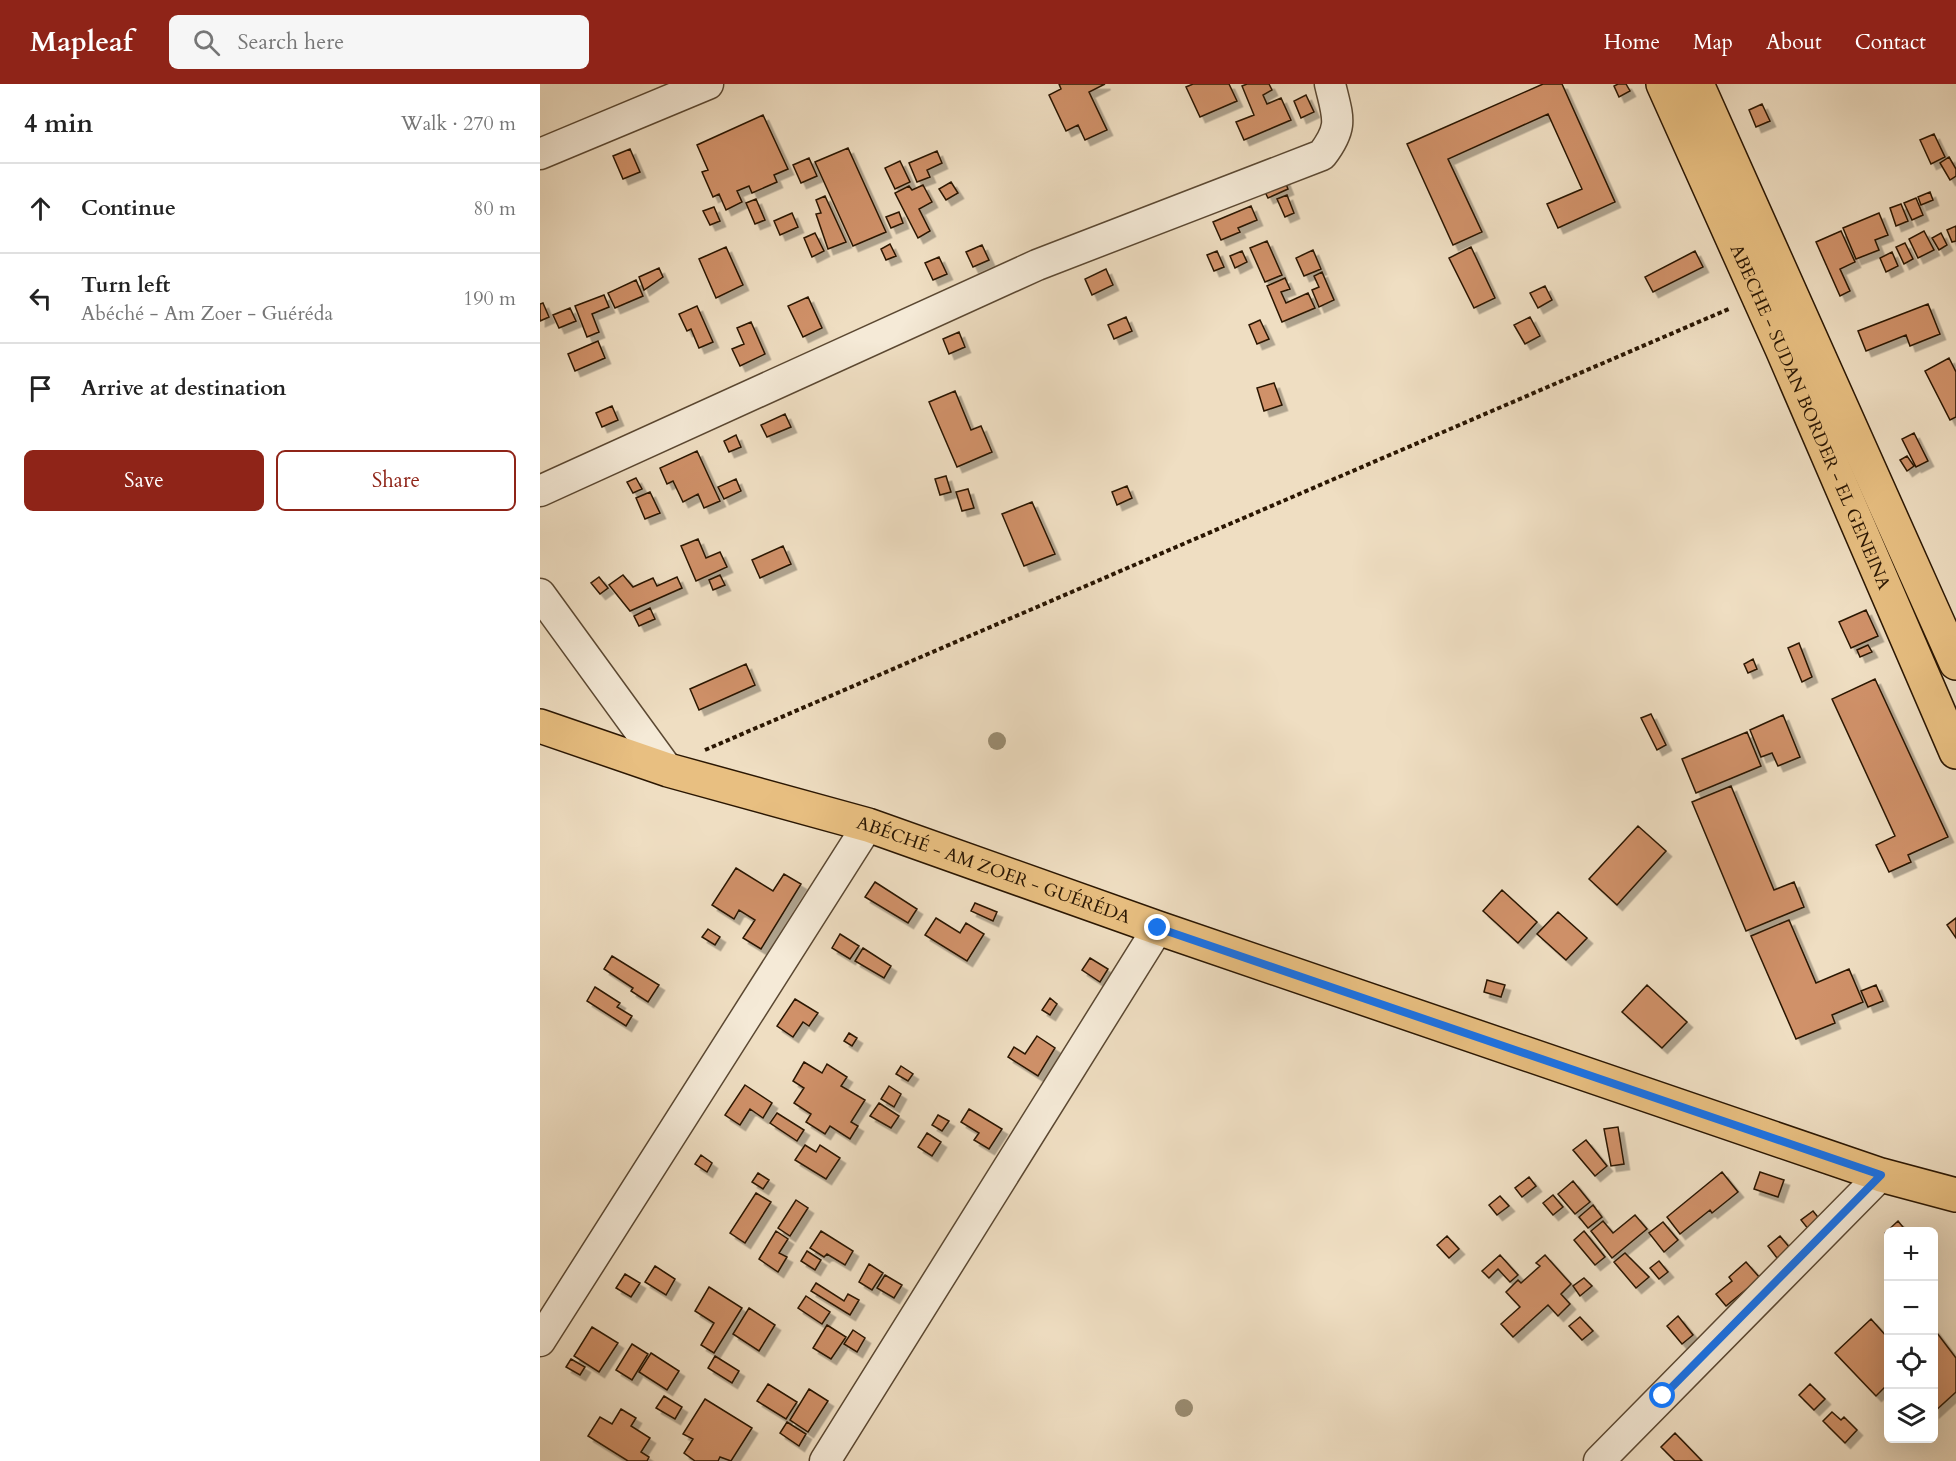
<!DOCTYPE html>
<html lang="en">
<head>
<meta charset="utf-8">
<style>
	:root { --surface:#fff; --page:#f6f6f6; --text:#222; --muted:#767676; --line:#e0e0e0; --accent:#8f2418 }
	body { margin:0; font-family:Cardo,serif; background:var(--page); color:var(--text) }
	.controls { position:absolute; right:18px; bottom:18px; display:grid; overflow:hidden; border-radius:9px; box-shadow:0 6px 24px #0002 }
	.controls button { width:54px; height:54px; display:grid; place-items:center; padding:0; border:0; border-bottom:2px solid var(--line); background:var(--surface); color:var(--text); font:30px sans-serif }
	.stop { position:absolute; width:18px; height:18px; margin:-14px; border:4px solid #1a73e8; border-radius:50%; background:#fff }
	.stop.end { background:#1a73e8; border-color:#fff; box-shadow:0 2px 6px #0008 }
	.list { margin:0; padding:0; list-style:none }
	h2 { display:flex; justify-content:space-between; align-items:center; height:78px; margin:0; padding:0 24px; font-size:26px }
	h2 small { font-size:20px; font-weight:400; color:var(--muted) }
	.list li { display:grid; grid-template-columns:39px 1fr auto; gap:18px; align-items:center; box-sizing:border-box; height:90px; padding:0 24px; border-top:2px solid var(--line) }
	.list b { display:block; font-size:22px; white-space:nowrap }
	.list p { margin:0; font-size:20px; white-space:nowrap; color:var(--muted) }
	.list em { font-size:20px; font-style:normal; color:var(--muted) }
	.actions { display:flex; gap:12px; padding:18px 24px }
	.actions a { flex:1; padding:14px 0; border:2px solid var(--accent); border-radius:9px; text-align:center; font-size:21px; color:var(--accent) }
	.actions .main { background:var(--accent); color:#fff }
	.icon { flex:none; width:33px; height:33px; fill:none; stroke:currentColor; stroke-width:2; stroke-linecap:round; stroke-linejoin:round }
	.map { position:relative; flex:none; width:1416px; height:1377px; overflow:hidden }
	header { display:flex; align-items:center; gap:36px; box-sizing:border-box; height:84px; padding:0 30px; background:var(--accent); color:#fff }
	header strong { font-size:28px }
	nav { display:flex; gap:33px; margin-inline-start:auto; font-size:21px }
	.search { width:420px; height:54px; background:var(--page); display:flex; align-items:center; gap:15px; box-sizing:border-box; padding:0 21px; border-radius:9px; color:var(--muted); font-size:22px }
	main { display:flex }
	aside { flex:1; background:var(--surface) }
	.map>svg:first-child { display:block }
</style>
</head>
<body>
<header>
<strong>Mapleaf</strong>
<div class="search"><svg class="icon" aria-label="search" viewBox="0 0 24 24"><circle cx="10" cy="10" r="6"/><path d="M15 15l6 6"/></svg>Search here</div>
<nav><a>Home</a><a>Map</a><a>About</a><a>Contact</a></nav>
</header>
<main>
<aside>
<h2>4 min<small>Walk · 270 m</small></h2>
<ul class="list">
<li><svg class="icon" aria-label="ahead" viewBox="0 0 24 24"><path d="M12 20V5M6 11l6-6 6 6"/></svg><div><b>Continue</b></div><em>80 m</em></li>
<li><svg class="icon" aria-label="left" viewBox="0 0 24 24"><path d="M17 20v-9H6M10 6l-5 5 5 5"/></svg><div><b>Turn left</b><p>Abéché - Am Zoer - Guéréda</p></div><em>190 m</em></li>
<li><svg class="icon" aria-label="arrive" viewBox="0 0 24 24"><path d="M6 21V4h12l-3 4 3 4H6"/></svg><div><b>Arrive at destination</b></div></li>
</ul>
<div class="actions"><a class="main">Save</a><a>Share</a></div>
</aside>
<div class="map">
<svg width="1416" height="1377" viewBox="0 0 1416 1377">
	<defs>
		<filter id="shadow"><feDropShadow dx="5.5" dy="5.5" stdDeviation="0" flood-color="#0004"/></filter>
	</defs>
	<rect width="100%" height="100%" fill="#efdec2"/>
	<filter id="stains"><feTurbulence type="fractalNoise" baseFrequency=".00333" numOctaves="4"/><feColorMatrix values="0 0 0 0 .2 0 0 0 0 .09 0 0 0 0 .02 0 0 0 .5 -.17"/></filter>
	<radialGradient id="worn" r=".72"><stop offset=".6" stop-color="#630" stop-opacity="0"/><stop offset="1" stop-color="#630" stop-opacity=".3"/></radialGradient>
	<path fill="#d09169" stroke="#2a1602" stroke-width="1.5" filter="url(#shadow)" d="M519,0H565L549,8L567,46L545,56L538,41L526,47L509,11L521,5Z
		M653,0H689L697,17L660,33L646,3Z
		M707,0H729L732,6L723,11L727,20L741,14L751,36L704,56L696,38L714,31L702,2Z
		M1003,0H1022L1075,118L1018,144L1007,120L1042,105L1008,30L908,75L942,148L913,161L867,60Z
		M1078,0H1086L1090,7L1079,13L1074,2Z
		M766,11L774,28L761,34L754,17Z
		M1222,20L1230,37L1216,43L1209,26Z
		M223,31L248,85L234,91L237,98L212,109L209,102L197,107L202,118L186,126L179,110L173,113L162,88L168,86L157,61Z
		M1394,50L1405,73L1391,80L1380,56Z
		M308,64L346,148L313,162L275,78Z
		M90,65L100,88L83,95L73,72Z
		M397,67L402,79L387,86L390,93L377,98L369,79Z
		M1409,73L1416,85V92L1410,96L1400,79Z
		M269,74L277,92L261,99L253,81Z
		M360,77L370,98L355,105L345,84Z
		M744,95L748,105L728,114L723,104Z
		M411,98L418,109L406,116L399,105Z
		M383,101L392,118L379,125L390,147L378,154L355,109L369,102L372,106Z
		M1390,108L1393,116L1381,121L1378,113Z
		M747,111L754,129L745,133L737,115Z
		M285,112L306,158L288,165L276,130L281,129L276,116Z
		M1376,114L1383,131L1372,136L1364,119Z
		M216,115L225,136L215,140L206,119Z
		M1361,120L1368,137L1356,142L1350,124Z
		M711,122L717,136L698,144L700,148L681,156L673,138Z
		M174,123L180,137L170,141L163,127Z
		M359,128L363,139L351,144L346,133Z
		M252,129L258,143L240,151L234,137Z
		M1339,129L1348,151L1335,156L1339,166L1316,175L1303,144Z
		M1416,142V157L1412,158L1407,146Z
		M1301,147L1315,178L1300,185L1310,207L1300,212L1276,158Z
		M1384,147L1394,166L1378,174L1369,155Z
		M275,149L284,167L272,173L264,154Z
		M1401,149L1407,161L1399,166L1392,154Z
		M727,157L742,191L725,198L710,164Z
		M1365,159L1373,175L1364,180L1356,163Z
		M350,160L356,172L346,176L341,165Z
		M442,161L449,176L433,183L426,168Z
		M186,163L203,201L176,214L159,175Z
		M931,163L955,214L934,224L909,174Z
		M773,166L781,185L764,192L756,174Z
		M677,167L684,183L674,187L667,171Z
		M702,167L707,178L695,184L690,172Z
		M1155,167L1163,183L1113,208L1105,193Z
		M1352,168L1358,182L1346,188L1340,174Z
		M399,173L407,190L393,196L385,179Z
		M119,184L123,193L104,206L99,193Z
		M566,185L573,201L552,211L545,195Z
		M782,188L794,216L779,223L772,206L779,203L774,192Z
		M745,194L750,205L741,208L746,219L768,209L775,224L742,238L727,202Z
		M96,196L103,212L75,224L68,209Z
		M1005,202L1012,216L998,224L990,209Z
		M64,211L69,223L52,230L59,248L47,253L35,222Z
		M268,213L282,244L263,253L248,222Z
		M3,219L9,233L0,237V220Z
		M1388,220L1400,250L1370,262L1366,251L1326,267L1318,247Z
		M157,222L173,258L159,264L151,245L147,247L139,230Z
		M30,224L36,237L19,244L13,231Z
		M586,233L592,247L574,255L568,241Z
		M990,233L1000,252L985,260L974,241Z
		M720,236L729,255L717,260L709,241Z
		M211,238L225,270L200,282L192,265L204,260L197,244Z
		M419,248L425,263L409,270L403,255Z
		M58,257L65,274L35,287L28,270Z
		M1409,274L1416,288V333L1410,336L1385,287Z
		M734,299L742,321L724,327L717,304Z
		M415,307L431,346L441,342L452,368L417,383L389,318Z
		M72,322L78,336L62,343L56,329Z
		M245,330L251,343L227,353L221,341Z
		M1374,349L1388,377L1376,383L1362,355Z
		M196,351L201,363L189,368L184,357Z
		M157,367L180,417L164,424L158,410L143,418L133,397L127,400L120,384Z
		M1367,372L1374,382L1367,387L1360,376Z
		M406,392L411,408L400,411L395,395Z
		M96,394L102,405L93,409L87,398Z
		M196,395L201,407L184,415L178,403Z
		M587,402L592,414L577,421L572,408Z
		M428,405L434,424L422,427L416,408Z
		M110,408L120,429L105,435L96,414Z
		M492,418L515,470L484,482L462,430Z
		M158,455L166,474L180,468L187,483L156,497L141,462Z
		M243,462L251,480L220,494L212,476Z
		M83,491L93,503L113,494L117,502L137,493L142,504L90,527L69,501Z
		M180,491L185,501L173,506L169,496Z
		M59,493L68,504L60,510L51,499Z
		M110,524L115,535L99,542L94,532Z
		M1326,526L1338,552L1311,564L1299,538Z
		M1259,559L1272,593L1262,598L1248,564Z
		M1328,561L1332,568L1320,573L1317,566Z
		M1213,575L1217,585L1208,589L1204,580Z
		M206,580L215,601L159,626L150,605Z
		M1335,595L1408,753L1368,771L1371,778L1349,788L1336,761L1355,752L1292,615Z
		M1111,630L1126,661L1117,666L1101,634Z
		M1243,631L1260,673L1238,682L1232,669L1221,673L1210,646Z
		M1207,648L1221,682L1156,709L1142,675Z
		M1191,702L1234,806L1254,798L1264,823L1206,847L1152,718Z
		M1098,742L1126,767L1077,821L1049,795Z
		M196,784L233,807L244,790L261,800L221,865L203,854L215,836L199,826L194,835L172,821Z
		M335,798L377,825L368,839L325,813Z
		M962,806L997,838L978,859L943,827Z
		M435,819L457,828L453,837L431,827Z
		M1018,828L1047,854L1026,876L997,850Z
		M396,834L420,849L426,839L444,850L427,877L385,851Z
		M1416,834V854L1407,841Z
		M1249,836L1276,899L1309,885L1323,918L1292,931L1295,939L1256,955L1211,852Z
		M168,845L180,853L175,861L162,853Z
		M300,850L319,862L310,875L292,864Z
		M323,864L351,882L344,894L315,877Z
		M72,872L119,901L108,918L91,907L93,904L64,885Z
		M550,874L568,885L560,898L542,886Z
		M947,896L965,901L961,913L944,908Z
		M1107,901L1147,938L1122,964L1082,928Z
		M1336,901L1343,917L1328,923L1321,907Z
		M55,903L80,919L77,923L92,932L86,942L47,917Z
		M510,914L517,920L510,931L502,926Z
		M255,915L278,929L269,942L263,938L253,953L237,942Z
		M309,949L317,954L312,962L304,957Z
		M497,952L515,964L498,992L468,973L474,963L485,970Z
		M264,978L282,989L287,980L307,993L301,1002L325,1016L311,1038L318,1042L310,1055L290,1042L285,1050L266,1038L271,1030L254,1019L264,1004L253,997Z
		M361,982L373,990L368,997L356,990Z
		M205,1001L232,1019L223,1034L210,1025L200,1041L185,1031Z
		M349,1002L361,1010L354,1023L341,1015Z
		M339,1019L359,1032L351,1044L330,1032Z
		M429,1025L462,1045L449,1065L434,1056L439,1049L421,1038Z
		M237,1029L264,1046L257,1057L230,1039Z
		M398,1031L409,1037L402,1047L392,1041Z
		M1078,1043L1084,1080L1071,1082L1064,1045Z
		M387,1049L401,1058L392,1072L378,1063Z
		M1046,1056L1067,1082L1055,1092L1033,1066Z
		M265,1061L276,1068L280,1061L300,1074L286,1095L255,1076Z
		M161,1071L172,1079L167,1088L155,1080Z
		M1182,1088L1198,1108L1172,1129L1170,1126L1140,1150L1127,1133Z
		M1220,1088L1244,1096L1238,1113L1214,1105Z
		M218,1089L229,1096L223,1105L212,1098Z
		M989,1093L996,1102L982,1113L975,1104Z
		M1033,1097L1050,1118L1035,1130L1018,1110Z
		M216,1109L231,1118L205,1159L190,1149Z
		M1013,1111L1023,1123L1013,1131L1003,1119Z
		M960,1112L969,1122L957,1131L949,1121Z
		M256,1116L268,1124L250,1152L238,1144Z
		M1053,1121L1062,1133L1048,1144L1039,1133Z
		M1273,1127L1281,1137L1269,1146L1261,1136Z
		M1095,1131L1107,1145L1072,1174L1051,1147L1063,1137L1073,1149Z
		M1358,1137L1367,1148H1348V1153L1345,1149Z
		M1123,1138L1138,1156L1124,1168L1109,1149Z
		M236,1147L248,1155L239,1169L247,1173L238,1188L219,1175Z
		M281,1147L313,1167L305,1181L287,1170L284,1173L270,1164Z
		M1044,1147L1065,1173L1055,1181L1034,1156Z
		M907,1152L919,1165L909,1174L897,1161Z
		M1240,1152L1250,1164L1237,1174L1228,1162Z
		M267,1167L281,1176L275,1186L261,1177Z
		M1085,1169L1109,1193L1096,1204L1074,1178Z
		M960,1171L978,1191L970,1198L958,1185L949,1194L942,1187Z
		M1005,1171L1031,1200L1021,1210L1030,1220L1018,1232L1008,1221L973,1253L961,1240L980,1223L966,1208L978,1196L981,1199L1000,1182L996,1179Z
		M1119,1177L1128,1188L1119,1195L1110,1184Z
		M1206,1178L1220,1194L1186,1222L1176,1210L1192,1197L1189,1193Z
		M329,1180L343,1189L332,1206L319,1198Z
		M115,1182L135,1195L126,1211L105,1198Z
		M85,1190L100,1199L91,1213L76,1204Z
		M345,1191L362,1201L354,1214L337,1204Z
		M1044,1194L1052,1202L1040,1212L1033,1202Z
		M276,1199L304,1217L308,1210L319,1216L310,1231L271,1207Z
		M169,1203L202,1224L174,1269L161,1261L174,1239L155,1227Z
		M266,1212L290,1228L282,1240L258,1224Z
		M209,1224L235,1241L219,1267L193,1250Z
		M1138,1232L1153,1251L1142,1260L1127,1242Z
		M1040,1233L1053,1247L1042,1256L1029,1242Z
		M1331,1235L1348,1254V1300L1336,1312L1295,1269Z
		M287,1241L306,1253L291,1275L273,1264Z
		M52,1243L78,1259L59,1288L34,1272Z
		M1394,1245L1416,1274V1308L1394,1328Z
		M313,1246L325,1254L317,1268L304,1260Z
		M92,1260L108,1270L92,1296L76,1286Z
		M111,1269L139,1287L127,1306L99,1288Z
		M175,1272L199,1287L192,1299L168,1284Z
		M31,1275L45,1283L40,1291L26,1283Z
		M228,1300L257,1318L246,1335L217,1317Z
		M1270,1300L1285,1315L1274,1326L1259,1311Z
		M269,1305L288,1317L268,1348L250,1336Z
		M124,1312L142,1323L135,1335L116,1324Z
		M165,1315L212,1344L191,1377L180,1373L178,1377H155L144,1369L153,1355L143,1350Z
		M81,1325L96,1334L91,1342L110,1354L101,1368L109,1373L107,1377H88L48,1352L60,1333L72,1340Z
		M1292,1328L1301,1336L1304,1333L1317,1346L1305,1359L1283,1337Z
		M247,1338L266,1350L259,1362L240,1349Z
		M1135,1349L1162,1377H1135L1121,1363Z"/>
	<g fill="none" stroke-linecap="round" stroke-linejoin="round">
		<defs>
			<path id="minor" d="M0,70L168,0
				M0,407L497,181L782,71C804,42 798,34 790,0
				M0,510L128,686
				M0,1257L328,741
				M285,1377L618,844
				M1059,1377L1341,1091"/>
			<g id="major">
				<path id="s1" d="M0,642L128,686L328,741L618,844L1341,1091L1416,1111"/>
			</g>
			<g id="highway">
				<path id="s2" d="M1123,0L1242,265L1416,668"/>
				<path d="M1157,0L1416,579"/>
			</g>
		</defs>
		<use href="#minor" stroke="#5b4832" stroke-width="33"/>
		<use href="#major" stroke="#2a1602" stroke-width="36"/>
		<use href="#highway" stroke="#2a1602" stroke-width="36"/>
		<path stroke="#2a1602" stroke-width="4" stroke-dasharray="4.5 3" stroke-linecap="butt" d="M165,666L1191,224"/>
		<use href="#minor" stroke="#f5ead7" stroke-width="30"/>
		<use href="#major" stroke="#e8bf81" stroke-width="33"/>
		<use href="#highway" stroke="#e8bf81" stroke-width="33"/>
	</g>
	<g fill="#9a8c71">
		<circle cx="457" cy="657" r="9"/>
		<circle cx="644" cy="1324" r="9"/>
	</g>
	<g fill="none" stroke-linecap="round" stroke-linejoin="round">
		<path stroke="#1a73e8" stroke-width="8" d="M618,844L1341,1091L1123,1312"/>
	</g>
	<g text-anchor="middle" stroke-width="4.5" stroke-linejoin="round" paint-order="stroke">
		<g font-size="18" fill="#2a1602" stroke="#f5ead7">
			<text dy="6" stroke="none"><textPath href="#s2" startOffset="364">ABECHE - SUDAN BORDER - EL GENEINA</textPath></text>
			<text dy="6" stroke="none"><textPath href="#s1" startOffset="476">ABÉCHÉ - AM ZOER - GUÉRÉDA</textPath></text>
		</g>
	</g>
	<rect width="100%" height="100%" filter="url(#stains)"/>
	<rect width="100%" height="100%" fill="url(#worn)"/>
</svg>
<div class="controls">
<button>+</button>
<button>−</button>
<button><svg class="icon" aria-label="locate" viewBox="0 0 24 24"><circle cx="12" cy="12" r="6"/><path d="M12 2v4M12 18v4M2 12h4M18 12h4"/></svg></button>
<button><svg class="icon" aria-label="layers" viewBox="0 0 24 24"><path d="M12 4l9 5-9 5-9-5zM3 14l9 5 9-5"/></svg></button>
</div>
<div class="stop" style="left:1123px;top:1312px"></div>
<div class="stop end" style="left:618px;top:844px"></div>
</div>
</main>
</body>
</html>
